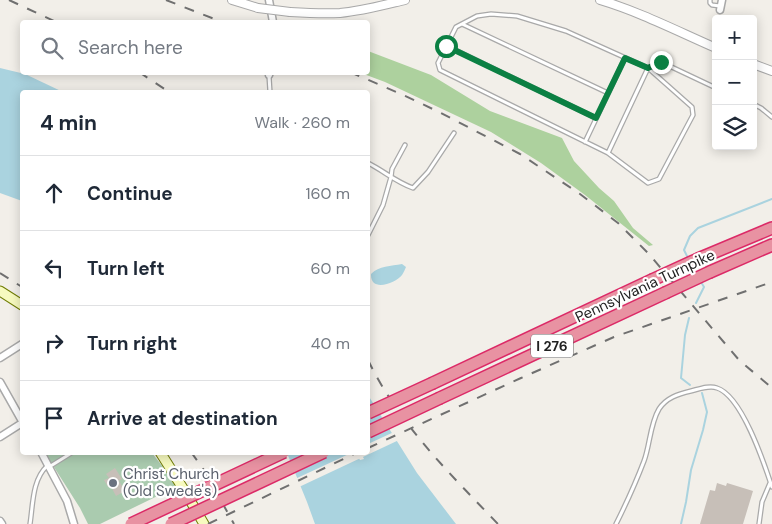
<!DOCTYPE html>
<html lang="en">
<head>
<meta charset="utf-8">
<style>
	:root { --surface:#fff; --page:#f2f2f3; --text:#1f2937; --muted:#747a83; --line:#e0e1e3 }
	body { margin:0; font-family:"DM Sans",sans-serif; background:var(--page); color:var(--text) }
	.controls { position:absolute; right:15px; top:15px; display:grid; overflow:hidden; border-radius:5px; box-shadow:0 2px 12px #0003 }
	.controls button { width:45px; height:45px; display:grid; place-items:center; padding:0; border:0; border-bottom:1px solid var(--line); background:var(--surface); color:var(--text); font:25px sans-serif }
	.stop { position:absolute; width:15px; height:15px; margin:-11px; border:4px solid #0b8043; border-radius:50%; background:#fff }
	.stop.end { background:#0b8043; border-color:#fff; box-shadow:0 1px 5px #0008 }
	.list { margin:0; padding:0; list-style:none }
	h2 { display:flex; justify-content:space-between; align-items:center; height:65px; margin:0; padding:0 20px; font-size:21px }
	h2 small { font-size:16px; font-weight:400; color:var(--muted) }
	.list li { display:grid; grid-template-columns:32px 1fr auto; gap:15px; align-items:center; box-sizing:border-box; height:75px; padding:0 20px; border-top:1px solid var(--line) }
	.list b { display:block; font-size:19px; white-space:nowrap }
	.list em { font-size:16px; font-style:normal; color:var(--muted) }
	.icon { flex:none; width:28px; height:28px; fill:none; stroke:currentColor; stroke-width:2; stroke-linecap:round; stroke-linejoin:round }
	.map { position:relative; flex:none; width:772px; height:524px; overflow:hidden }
	.search { position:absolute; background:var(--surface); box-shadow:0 2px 12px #0003; left:20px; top:20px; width:350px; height:55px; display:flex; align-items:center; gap:12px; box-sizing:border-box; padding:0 18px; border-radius:5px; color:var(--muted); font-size:19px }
	.panel { position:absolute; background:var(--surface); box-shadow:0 2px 12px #0003; left:20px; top:90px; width:350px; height:365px; border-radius:5px }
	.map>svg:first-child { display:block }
</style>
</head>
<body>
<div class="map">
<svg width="772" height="524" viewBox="0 0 772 524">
	<rect width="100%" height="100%" fill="#f2efe9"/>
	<path fill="#add19e" d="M368,51L431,75L490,111L562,138L574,161L599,188L614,201L633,228L653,245L649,246L585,195L541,163L491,132L385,82L361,73L368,72Z"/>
	<path fill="#aacbaf" d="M46,452L152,453L178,486L100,524H88L80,508L45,453Z"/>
	<path fill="#aad3df" d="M0,68L25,74L63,92H22V201L0,193Z
		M402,264L406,267C405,269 404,272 402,275C396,283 370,293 371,274C379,266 391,266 402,264Z
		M368,395L417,473L456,524H315L307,502L287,453H356L360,460L364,459L361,453L368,452Z"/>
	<path fill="#f2efe9" d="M394,432L399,440L299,487L295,479L351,453L368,452V444Z"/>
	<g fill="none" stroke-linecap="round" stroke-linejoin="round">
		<path stroke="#aad3df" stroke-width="2" d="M688,258L684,250L690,236L698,228L772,199
			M696,303L704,287L701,282
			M689,318L685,335L681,378L690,385
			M681,524L686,502L691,470L703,430L707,412L702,393"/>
	</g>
	<path fill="#c7bfb8" d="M115,468L122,479L119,481L125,491L116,496L110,485L108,487L104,480L109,478L106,474Z
		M717,483L726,486L727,483L753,491L743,524H700L710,490L715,491Z"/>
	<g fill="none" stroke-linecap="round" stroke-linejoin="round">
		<defs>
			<path id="service" d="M710,0V3L712,5L720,6
				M462,24L608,93
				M447,46L596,118
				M269,76L270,92
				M753,104L761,108L772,117
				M585,142L625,58
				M608,153L440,70L438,63L456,27L477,16L491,14L517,16L566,31L648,68L692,107L693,115L659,179L648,183L608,153L648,68L661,62L716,88
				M368,163C384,171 396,182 413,188L428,172L454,133
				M368,235L383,205L391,177L392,169L405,145
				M49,467L73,452
				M30,524C33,505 32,480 47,466
				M616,524C626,504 636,482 644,461C650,445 650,424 659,409C666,398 678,394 691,391C699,389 709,385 717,388C742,396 764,463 772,487
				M759,524L762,502L770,483"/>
			<path id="minor" d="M269,0L273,22
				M720,10L722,0
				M269,75L270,72
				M0,358L22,344
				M0,382L22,421
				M0,437L22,423
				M41,452L67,501L74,524
				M0,521L2,524"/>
			<path id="tertiary" d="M232,0L258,8
				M600,0C640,12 677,31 716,48
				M290,12C306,13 323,14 340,13C362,11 384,5 405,0
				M753,64L772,71"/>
			<path id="secondary" d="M0,291L22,305
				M160,452L184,490L204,524"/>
			<path id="motorway" d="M698,259L772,228
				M710,272L772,245
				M433,383L652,280
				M440,398L665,293"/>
		</defs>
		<use href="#service" stroke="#a9a9a9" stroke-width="5.5"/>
		<use href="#minor" stroke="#a9a9a9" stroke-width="9"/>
		<use href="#tertiary" stroke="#a9a9a9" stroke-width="10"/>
		<use href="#secondary" stroke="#707d05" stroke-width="11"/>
		<use href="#motorway" stroke="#dc2a67" stroke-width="14"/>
		<use href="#service" stroke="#fff" stroke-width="3"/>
		<use href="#minor" stroke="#fff" stroke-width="6"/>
		<use href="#tertiary" stroke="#fff" stroke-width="8"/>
		<use href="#secondary" stroke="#f7fabf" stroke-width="9"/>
		<use href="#motorway" stroke="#e892a2" stroke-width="11"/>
		<path stroke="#707070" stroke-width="2" stroke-dasharray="10 10" stroke-linecap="butt" d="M9,0L56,22
			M166,0L222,22
			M139,72L169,92
			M350,72L401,94L439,112L520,154L580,194L618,223L648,253L739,360L772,388
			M0,273L22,287
			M368,360C399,424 449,473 498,524
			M368,448L521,378L614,337L772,282
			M191,452L204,470L234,524
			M208,524L358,452"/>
		<defs>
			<path id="tertiary-bridge" d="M258,8L290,12"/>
			<path id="motorway-bridge" d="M652,280L698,259
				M665,293L710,272
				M368,413L433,383
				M368,432L440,398
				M131,524L284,452
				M171,524L324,452"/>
		</defs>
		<use href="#tertiary-bridge" stroke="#a9a9a9" stroke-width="10" stroke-linecap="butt"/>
		<use href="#motorway-bridge" stroke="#dc2a67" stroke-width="14" stroke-linecap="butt"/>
		<use href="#tertiary-bridge" stroke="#fff" stroke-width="8"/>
		<use href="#motorway-bridge" stroke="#e892a2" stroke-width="11"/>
	</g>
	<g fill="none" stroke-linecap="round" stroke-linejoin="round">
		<path stroke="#0b8043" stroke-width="6" d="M446,46L596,118L625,58L648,68L661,62"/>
	</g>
	<circle fill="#6b7280" stroke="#fff" stroke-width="2" cx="113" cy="483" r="5"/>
	<g text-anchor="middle" stroke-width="4.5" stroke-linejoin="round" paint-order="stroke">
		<rect fill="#fff" stroke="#646464" stroke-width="1" x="531" y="334.5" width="42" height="23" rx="4"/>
		<g font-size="14" font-weight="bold" fill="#222">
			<text x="552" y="351">I 276</text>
		</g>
		<g font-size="15" fill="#222" stroke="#fff">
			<text transform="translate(645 286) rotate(-25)" y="5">Pennsylvania Turnpike</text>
		</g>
		<g font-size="15" fill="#5b616d" stroke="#fff" text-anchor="start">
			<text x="123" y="479">Christ Church<tspan x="123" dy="17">(Old Swede's)</tspan></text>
		</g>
	</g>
</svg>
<div class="controls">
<button>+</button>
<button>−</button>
<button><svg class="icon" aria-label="layers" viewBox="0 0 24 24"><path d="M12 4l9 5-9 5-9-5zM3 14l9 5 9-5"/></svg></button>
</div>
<div class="stop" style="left:446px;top:46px"></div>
<div class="stop end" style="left:661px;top:62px"></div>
<div class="search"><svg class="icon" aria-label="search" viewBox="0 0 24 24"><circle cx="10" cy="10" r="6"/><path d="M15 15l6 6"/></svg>Search here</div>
<section class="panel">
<h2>4 min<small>Walk · 260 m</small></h2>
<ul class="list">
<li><svg class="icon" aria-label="ahead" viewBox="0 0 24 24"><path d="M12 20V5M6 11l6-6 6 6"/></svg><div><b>Continue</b></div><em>160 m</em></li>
<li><svg class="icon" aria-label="left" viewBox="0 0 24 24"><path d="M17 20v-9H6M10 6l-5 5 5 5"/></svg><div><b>Turn left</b></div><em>60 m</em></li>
<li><svg class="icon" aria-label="right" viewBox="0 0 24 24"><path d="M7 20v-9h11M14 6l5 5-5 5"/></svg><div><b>Turn right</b></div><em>40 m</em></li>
<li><svg class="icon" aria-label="arrive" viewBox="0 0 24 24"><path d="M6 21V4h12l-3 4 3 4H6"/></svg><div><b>Arrive at destination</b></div></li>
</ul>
</section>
</div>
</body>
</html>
